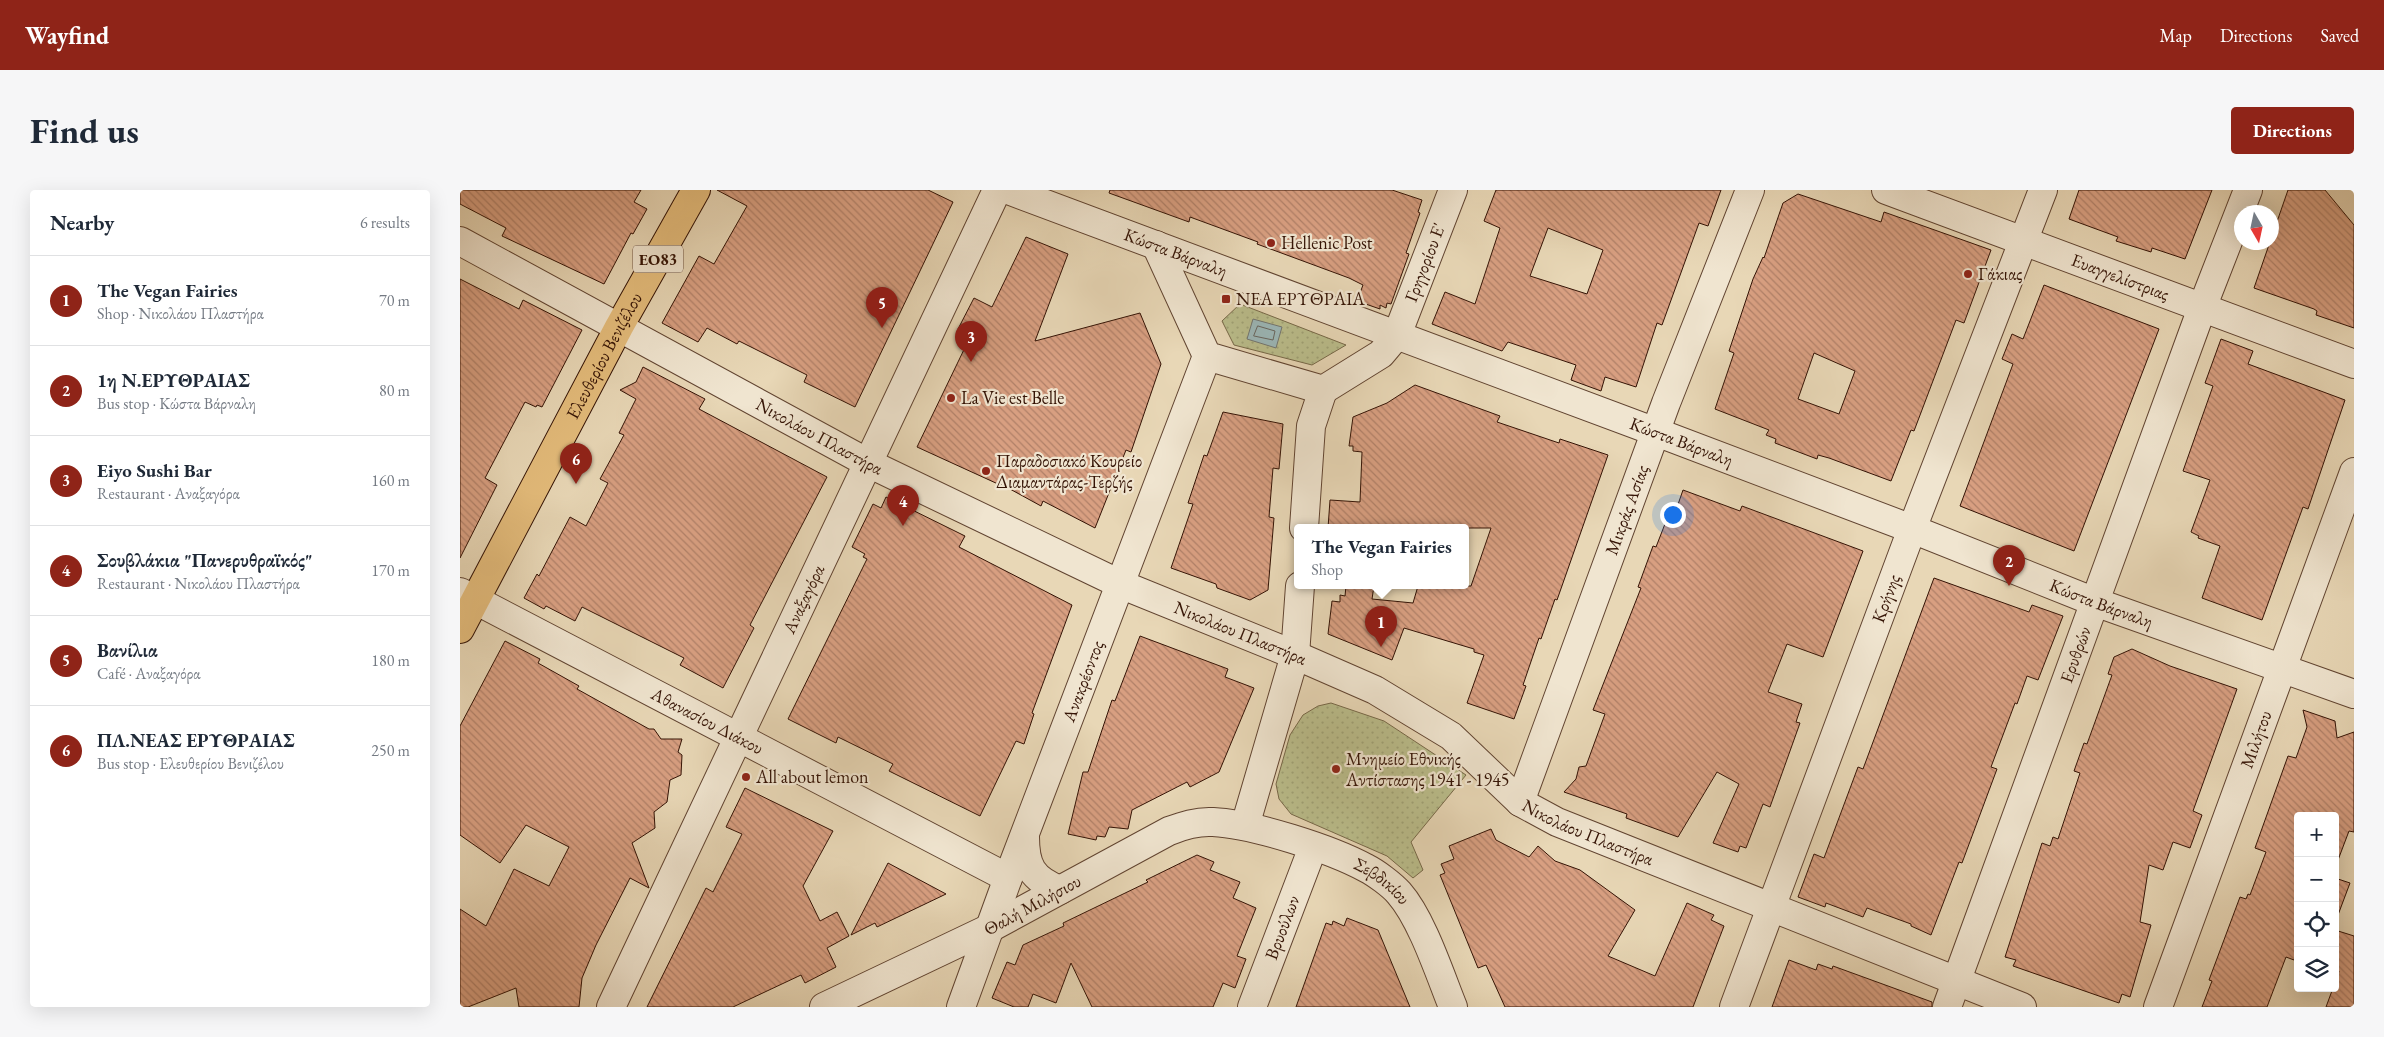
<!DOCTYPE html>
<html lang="en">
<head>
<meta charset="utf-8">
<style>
	:root { --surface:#fff; --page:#f6f6f7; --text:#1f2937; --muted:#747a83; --line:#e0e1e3; --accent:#8f2418 }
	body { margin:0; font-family:"EB Garamond",serif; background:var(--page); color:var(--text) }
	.controls { position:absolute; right:15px; bottom:15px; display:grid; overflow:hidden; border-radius:5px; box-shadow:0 5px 20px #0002 }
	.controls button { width:45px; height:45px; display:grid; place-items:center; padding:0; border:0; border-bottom:1px solid var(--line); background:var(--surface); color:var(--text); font:25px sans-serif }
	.compass { position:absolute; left:1774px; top:15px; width:45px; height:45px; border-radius:50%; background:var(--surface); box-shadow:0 5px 20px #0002; rotate:171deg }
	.you { position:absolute; left:1212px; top:324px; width:18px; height:18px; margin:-12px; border:4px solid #fff; border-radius:50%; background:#1a73e8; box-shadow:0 0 0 8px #1a73e833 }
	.badge { display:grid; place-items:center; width:32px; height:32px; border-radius:50%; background:var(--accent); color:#fff; font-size:16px; font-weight:700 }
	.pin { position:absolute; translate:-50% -41px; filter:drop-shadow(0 1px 2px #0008) }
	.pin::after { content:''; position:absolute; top:26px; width:18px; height:15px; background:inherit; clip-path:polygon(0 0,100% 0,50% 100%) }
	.popup { position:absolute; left:834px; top:334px; width:175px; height:65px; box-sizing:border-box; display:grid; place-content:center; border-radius:5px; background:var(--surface); filter:drop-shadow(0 1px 4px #0005); font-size:16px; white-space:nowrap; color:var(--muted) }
	.popup b { font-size:19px; color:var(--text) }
	.popup::after { content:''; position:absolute; left:50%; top:100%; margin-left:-10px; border:10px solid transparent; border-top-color:var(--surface) }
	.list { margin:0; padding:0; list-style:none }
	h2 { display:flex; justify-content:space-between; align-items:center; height:65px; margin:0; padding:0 20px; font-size:21px }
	h2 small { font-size:16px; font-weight:400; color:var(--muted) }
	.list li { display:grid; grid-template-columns:32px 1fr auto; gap:15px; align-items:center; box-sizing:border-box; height:90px; padding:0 20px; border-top:1px solid var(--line) }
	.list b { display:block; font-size:19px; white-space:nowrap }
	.list p { margin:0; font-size:16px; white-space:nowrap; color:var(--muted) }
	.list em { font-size:16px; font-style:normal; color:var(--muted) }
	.icon { flex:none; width:28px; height:28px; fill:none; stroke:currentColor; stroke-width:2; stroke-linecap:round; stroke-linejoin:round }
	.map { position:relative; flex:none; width:1894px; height:817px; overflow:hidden; border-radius:5px }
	header { display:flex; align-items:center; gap:30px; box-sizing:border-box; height:70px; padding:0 25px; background:var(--accent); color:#fff }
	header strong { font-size:24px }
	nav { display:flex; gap:28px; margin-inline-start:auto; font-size:18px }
	.intro { display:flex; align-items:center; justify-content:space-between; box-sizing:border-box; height:120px; padding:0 30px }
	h1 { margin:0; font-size:35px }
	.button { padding:12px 22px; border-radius:5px; background:var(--accent); color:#fff; font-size:18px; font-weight:700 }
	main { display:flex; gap:30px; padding:0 30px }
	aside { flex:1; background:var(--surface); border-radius:5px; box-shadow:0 5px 20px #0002 }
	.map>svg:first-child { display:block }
</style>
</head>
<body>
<header>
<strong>Wayfind</strong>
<nav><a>Map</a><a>Directions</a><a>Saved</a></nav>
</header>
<div class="intro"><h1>Find us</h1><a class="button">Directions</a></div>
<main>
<aside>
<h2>Nearby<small>6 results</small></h2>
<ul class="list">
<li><span class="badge">1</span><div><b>The Vegan Fairies</b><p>Shop · Νικολάου Πλαστήρα</p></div><em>70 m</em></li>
<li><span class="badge">2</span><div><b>1η Ν.ΕΡΥΘΡΑΙΑΣ</b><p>Bus stop · Κώστα Βάρναλη</p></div><em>80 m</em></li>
<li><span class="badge">3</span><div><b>Eiyo Sushi Bar</b><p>Restaurant · Αναξαγόρα</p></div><em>160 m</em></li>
<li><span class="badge">4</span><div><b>Σουβλάκια &quot;Πανερυθραϊκός&quot;</b><p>Restaurant · Νικολάου Πλαστήρα</p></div><em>170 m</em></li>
<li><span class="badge">5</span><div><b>Βανίλια</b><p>Café · Αναξαγόρα</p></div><em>180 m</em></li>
<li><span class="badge">6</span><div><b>ΠΛ.ΝΕΑΣ ΕΡΥΘΡΑΙΑΣ</b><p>Bus stop · Ελευθερίου Βενιζέλου</p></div><em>250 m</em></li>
</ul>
</aside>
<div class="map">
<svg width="1894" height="817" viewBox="0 0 1894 817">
	<defs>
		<pattern id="park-dots" width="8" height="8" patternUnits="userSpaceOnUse" patternTransform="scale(1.25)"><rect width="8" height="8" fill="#babd8b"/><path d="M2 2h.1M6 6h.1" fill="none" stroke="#a0a276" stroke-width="1.8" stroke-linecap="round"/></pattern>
		<pattern id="building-back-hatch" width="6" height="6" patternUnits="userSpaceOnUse" patternTransform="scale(1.25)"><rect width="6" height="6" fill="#d89f81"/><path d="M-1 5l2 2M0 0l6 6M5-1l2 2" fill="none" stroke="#b08068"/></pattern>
	</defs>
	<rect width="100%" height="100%" fill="#e8d7b6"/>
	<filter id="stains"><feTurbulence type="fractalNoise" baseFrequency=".004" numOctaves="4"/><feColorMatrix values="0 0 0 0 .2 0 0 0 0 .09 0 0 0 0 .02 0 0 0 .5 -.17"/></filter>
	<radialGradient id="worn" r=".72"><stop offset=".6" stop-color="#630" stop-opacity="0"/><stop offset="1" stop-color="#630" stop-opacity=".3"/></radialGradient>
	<path fill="url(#park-dots)" stroke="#776848" d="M780,114L886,155L852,175L774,155L762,131Z
		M871,513L924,531L1006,585L951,652L963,680L953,688L927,666L831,624L819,609L816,594L830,545L843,525L858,516Z"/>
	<path fill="#9bb7b8" stroke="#727570" d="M793,129L822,137L816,158L787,149Z"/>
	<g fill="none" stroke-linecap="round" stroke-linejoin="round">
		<path stroke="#68655e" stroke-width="1" d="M798,136L815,141L813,150L794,146Z"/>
	</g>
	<path fill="url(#building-back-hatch)" stroke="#341305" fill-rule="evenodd" d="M0,0H181L174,12L187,19L173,44L171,43L144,94L42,46L46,38L0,14Z
		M257,0H468L493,12L395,217L344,192L347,185L279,151L277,154L247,138L238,152L202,133L239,66L254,74L287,16Z
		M650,0H932L962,10L958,22L960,23L946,63L949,64L931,114L927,113L926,118L920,115V119L897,111L903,95L889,88L797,54L798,52L730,27L729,32L649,3Z
		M1036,0H1261L1248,36L1239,33L1202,135L1197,133L1176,197L1145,187L1141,201L1111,190L1116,175L1048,152L1042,161L972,134L985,102L1015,114L1040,38L1024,31ZM1088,38L1143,60L1127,104L1070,86Z
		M1619,0H1752L1725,69L1692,58L1691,62L1656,51L1658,47L1609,29Z
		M1828,0H1865L1894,35V138L1856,125L1857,121L1854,119L1794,98Z
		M1338,4L1421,32L1424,22L1531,60L1504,133L1496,130L1454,241L1451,240L1431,291L1369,268L1358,265L1357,269L1315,253L1316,249L1306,245L1309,240L1255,219L1274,163L1269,161L1293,89L1303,67L1304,68L1323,13ZM1354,163L1395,181L1379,224L1338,209Z
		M566,47L608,64L575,151L680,123L701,174L671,262L666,260L635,338L583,311L581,316L539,293L538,294L457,257L511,145L498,139L514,108L532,117Z
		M0,89L59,119L63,110L122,140L82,217L77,215L76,217L65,212L25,288L37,295L0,368Z
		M1584,95L1699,139L1614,361L1500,316L1553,174L1542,169L1552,144L1563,149Z
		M1761,149L1793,161L1788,174L1885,210L1848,319L1843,317L1802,430L1742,408L1760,356L1738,348L1739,346L1731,342L1750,290L1723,281L1753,196L1745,193Z
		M183,177L245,209L239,219L367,287L290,435L294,438L263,498L220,475L224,468L122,417L115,431L86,416L84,419L64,408L77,384L79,386L110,327L126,336L148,293L140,289L164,245L159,243L176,209L160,200L176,192Z
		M955,195L1040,226L1037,232L1099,253L1100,249L1148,265L1097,410L1095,409L1081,449L1079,448L1063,495L1066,496L1054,529L1007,513L1024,465L1014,462V459L944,438L932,470L868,444L872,411L880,412V405L885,406L886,396H914L912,409L953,413L958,396H1011L1031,338H868L870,310L900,312L902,262L893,261V256H889L893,227L927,213Z
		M763,222L823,234L819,279L813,278L809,327L814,328L808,400L790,410L757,398L756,394L711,378L733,314L728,313L744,265L747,266Z
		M1223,300L1280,321L1282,316L1403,361L1363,467L1327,454L1308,502L1342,514L1336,532L1340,533L1310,617L1303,614L1286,658L1280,656L1278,662L1253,653L1279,594L1257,582L1218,647L1166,628L1167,624L1104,602L1116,589L1119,577L1126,576L1145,524L1133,520L1181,398L1178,397L1193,356L1196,357L1210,321L1215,323Z
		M426,307L505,346L499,357L612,415L572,523L574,524L564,554L556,551L520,626L429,581L433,574L378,547L376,553L328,529L407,369L403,367L405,364L392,357L413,314L421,318Z
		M1474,388L1569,422L1572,415L1603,426L1578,490L1567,486L1557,514L1555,513L1531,577L1537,579L1502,673L1499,672L1471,745L1451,736V734L1407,718L1403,727L1366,713L1365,717L1338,707L1354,664L1364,668L1398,577L1403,579Z
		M680,446L768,479L765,487L794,498L759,582L730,597L727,592L672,620L668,639L649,637L645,647L637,646L636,650L608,644L623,582H628L652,510L655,511Z
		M45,451L80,469L78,473L119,496L117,499L189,539H194L201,549H222L218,562L222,565L221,585L210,590L207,612L194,622L195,638L172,653L189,698L170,688L136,755L122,788L119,817H59L56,798L8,817H0V719L26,736L54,679L89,696L109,657L66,635L40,673L0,645V536Z
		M1672,459L1710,476L1777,499L1733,621L1742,625L1730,658L1713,652L1703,680L1689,675L1680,732L1691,735L1670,807L1662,804L1659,813L1553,776L1556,770L1545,767L1582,653L1590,656L1593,647L1598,649L1620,583L1614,581L1624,553L1627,554L1652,485L1648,484L1654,467Z
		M1843,520L1875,531L1877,548L1894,542V642L1889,641L1875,678V626H1838V765L1836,764L1834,770L1826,767L1807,817H1742L1752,791L1749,790L1780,707L1786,709L1788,704L1790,705L1806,662L1795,658L1828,566L1836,568L1847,537Z
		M285,598L373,641L343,696L360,731L377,722L389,746L367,758L376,777L345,793L341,785L273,817H187L246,698L253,702L282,644L266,637Z
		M1031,639L1036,650L1069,667L1078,656L1095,671L1120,680L1175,720L1148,766L1195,786L1227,713L1254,725L1251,730L1264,736L1233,817H1045L1026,775L1018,778L980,685L985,683L981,674L994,669L989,656Z
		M737,665L754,672L750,680L780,692L773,708L796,718L777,766L786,769L775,798L763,793L753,817H632L611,773L596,813L573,804L568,817H554L532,808L547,772L555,775L563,755L604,736L603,733L688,692L686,690Z
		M428,673L486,704L417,737L415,733L391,745Z
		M1875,688L1890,693L1875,733Z
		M887,728L918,740L950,817H836L866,733L872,735L873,731L884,736Z
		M1875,740L1894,746V817H1866L1873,798H1875L1879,781L1875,780Z
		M1329,770L1356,780L1358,774L1372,779L1373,776L1472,812V817H1312Z"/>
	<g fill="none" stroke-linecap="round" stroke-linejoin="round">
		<defs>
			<g id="minor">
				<path id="s1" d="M548,0L1196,242L1452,339L1635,412L1894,504"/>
				<path id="s2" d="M1426,0L1894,174"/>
				<path id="s3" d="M0,51L408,273L660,394L835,465L915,500L991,546L1060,612L1097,632L1562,817"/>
				<path id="s4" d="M696,55L747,166L863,200L921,164L937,145L993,0"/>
				<path d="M844,338L851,236L863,200"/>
				<path id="s5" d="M0,402L548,688"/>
				<path id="s6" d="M1060,612L1206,213L1290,0"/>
				<path d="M785,636L835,465L840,396"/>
				<path d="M565,647C565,676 572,689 600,700"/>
				<path id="s7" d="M151,817L537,0"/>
				<path id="s8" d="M364,817L530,738L709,641C723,636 737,631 753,632C793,634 871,659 906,678C916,683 932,695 939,703C962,729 980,785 993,817"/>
				<path id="s9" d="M501,817L548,688L747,166"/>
				<path id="s10" d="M792,817L853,657"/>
				<path id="s11" d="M1274,817L1452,339L1583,0"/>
				<path id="s12" d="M1487,817L1742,118L1788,0"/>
				<path id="s13" d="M1698,817L1894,282"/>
			</g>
			<g id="major">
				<path id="s14" d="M0,439L159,137L236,0"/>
			</g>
		</defs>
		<use href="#minor" stroke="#614431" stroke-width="30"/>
		<use href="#major" stroke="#341305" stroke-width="30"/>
		<use href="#minor" stroke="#f0e5d0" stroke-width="28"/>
		<use href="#major" stroke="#e4bc7b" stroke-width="28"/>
	</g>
	<g fill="#8f2418" stroke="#f0e5d0" stroke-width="2">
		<circle cx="811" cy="53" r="5"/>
		<circle cx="1508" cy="84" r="5"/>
		<rect x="761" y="104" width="10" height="10" rx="2.5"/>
		<circle cx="491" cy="208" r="5"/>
		<circle cx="526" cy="281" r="5"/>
		<circle cx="876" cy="579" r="5"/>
		<circle cx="286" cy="587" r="5"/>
	</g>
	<g text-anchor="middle" stroke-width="4.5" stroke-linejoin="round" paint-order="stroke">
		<rect fill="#f0e5d0" stroke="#6c5242" stroke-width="1" x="173" y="55.5" width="50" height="27" rx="4"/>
		<g font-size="16" font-weight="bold" fill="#341305">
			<text x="198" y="75">ΕΟ83</text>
		</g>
		<g font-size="18" fill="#341305" stroke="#f0e5d0" text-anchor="start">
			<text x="821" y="59">Hellenic Post</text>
			<text x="1518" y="90">Γάκιας</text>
			<text x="776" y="115">ΝΕΑ ΕΡΥΘΡΑΙΑ</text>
			<text x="501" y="214">La Vie est Belle</text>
			<text x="536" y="277">Παραδοσιακό Κουρείο<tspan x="536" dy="21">Διαμαντάρας-Τερζής</tspan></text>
			<text x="886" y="575">Μνημείο Εθνικής<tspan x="886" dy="21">Αντίστασης 1941 - 1945</tspan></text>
			<text x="296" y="593">All about lemon</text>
		</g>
		<g font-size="18" fill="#341305" stroke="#f0e5d0">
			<text dy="6" stroke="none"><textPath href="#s1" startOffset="179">Κώστα Βάρναλη</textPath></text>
			<text dy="6" stroke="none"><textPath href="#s4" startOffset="414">Γρηγορίου Ε'</textPath></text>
			<text dy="6" stroke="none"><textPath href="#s2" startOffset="250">Ευαγγελίστριας</textPath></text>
			<text dy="6" stroke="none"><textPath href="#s14" startOffset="309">Ελευθερίου Βενιζέλου</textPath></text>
			<text dy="6" stroke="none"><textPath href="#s3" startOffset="409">Νικολάου Πλαστήρα</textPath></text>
			<text dy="6" stroke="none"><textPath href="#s1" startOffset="719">Κώστα Βάρναλη</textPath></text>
			<text dy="6" stroke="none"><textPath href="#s6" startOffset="311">Μικράς Ασίας</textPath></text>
			<text dy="6" stroke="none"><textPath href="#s11" startOffset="436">Κρήνης</textPath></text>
			<text dy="6" stroke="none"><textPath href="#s7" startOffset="451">Αναξαγόρα</textPath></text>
			<text dy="6" stroke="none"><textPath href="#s1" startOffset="1169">Κώστα Βάρναλη</textPath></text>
			<text dy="6" stroke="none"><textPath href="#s3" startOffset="874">Νικολάου Πλαστήρα</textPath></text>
			<text dy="6" stroke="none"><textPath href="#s12" startOffset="375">Ερυθρών</textPath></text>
			<text dy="6" stroke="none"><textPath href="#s9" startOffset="348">Ανακρέοντος</textPath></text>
			<text dy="6" stroke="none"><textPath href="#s5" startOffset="279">Αθανασίου Διάκου</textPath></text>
			<text dy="6" stroke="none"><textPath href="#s13" startOffset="285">Μιλήτου</textPath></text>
			<text dy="6" stroke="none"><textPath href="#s3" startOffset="1279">Νικολάου Πλαστήρα</textPath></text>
			<text dy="6" stroke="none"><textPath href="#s8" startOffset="614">Σεβδικίου</textPath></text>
			<text dy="6" stroke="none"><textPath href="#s8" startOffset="232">Θαλή Μιλήσιου</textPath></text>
			<text dy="6" stroke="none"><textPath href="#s10" startOffset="85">Βρυούλων</textPath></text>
		</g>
	</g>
	<rect width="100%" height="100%" filter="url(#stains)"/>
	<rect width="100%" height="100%" fill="url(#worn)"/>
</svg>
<div class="controls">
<button>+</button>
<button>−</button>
<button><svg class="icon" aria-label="locate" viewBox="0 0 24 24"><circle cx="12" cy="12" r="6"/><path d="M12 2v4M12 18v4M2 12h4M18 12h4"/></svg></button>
<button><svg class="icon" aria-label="layers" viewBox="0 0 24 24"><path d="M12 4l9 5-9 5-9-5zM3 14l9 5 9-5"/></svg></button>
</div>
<svg class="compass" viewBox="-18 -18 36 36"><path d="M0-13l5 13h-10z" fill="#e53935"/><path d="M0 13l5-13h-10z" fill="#747a83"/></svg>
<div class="you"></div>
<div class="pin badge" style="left:921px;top:457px">1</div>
<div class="popup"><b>The Vegan Fairies</b>Shop</div>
<div class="pin badge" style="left:1549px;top:396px">2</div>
<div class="pin badge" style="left:511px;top:172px">3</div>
<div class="pin badge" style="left:443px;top:336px">4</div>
<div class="pin badge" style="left:422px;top:138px">5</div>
<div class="pin badge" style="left:116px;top:294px">6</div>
</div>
</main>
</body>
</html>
